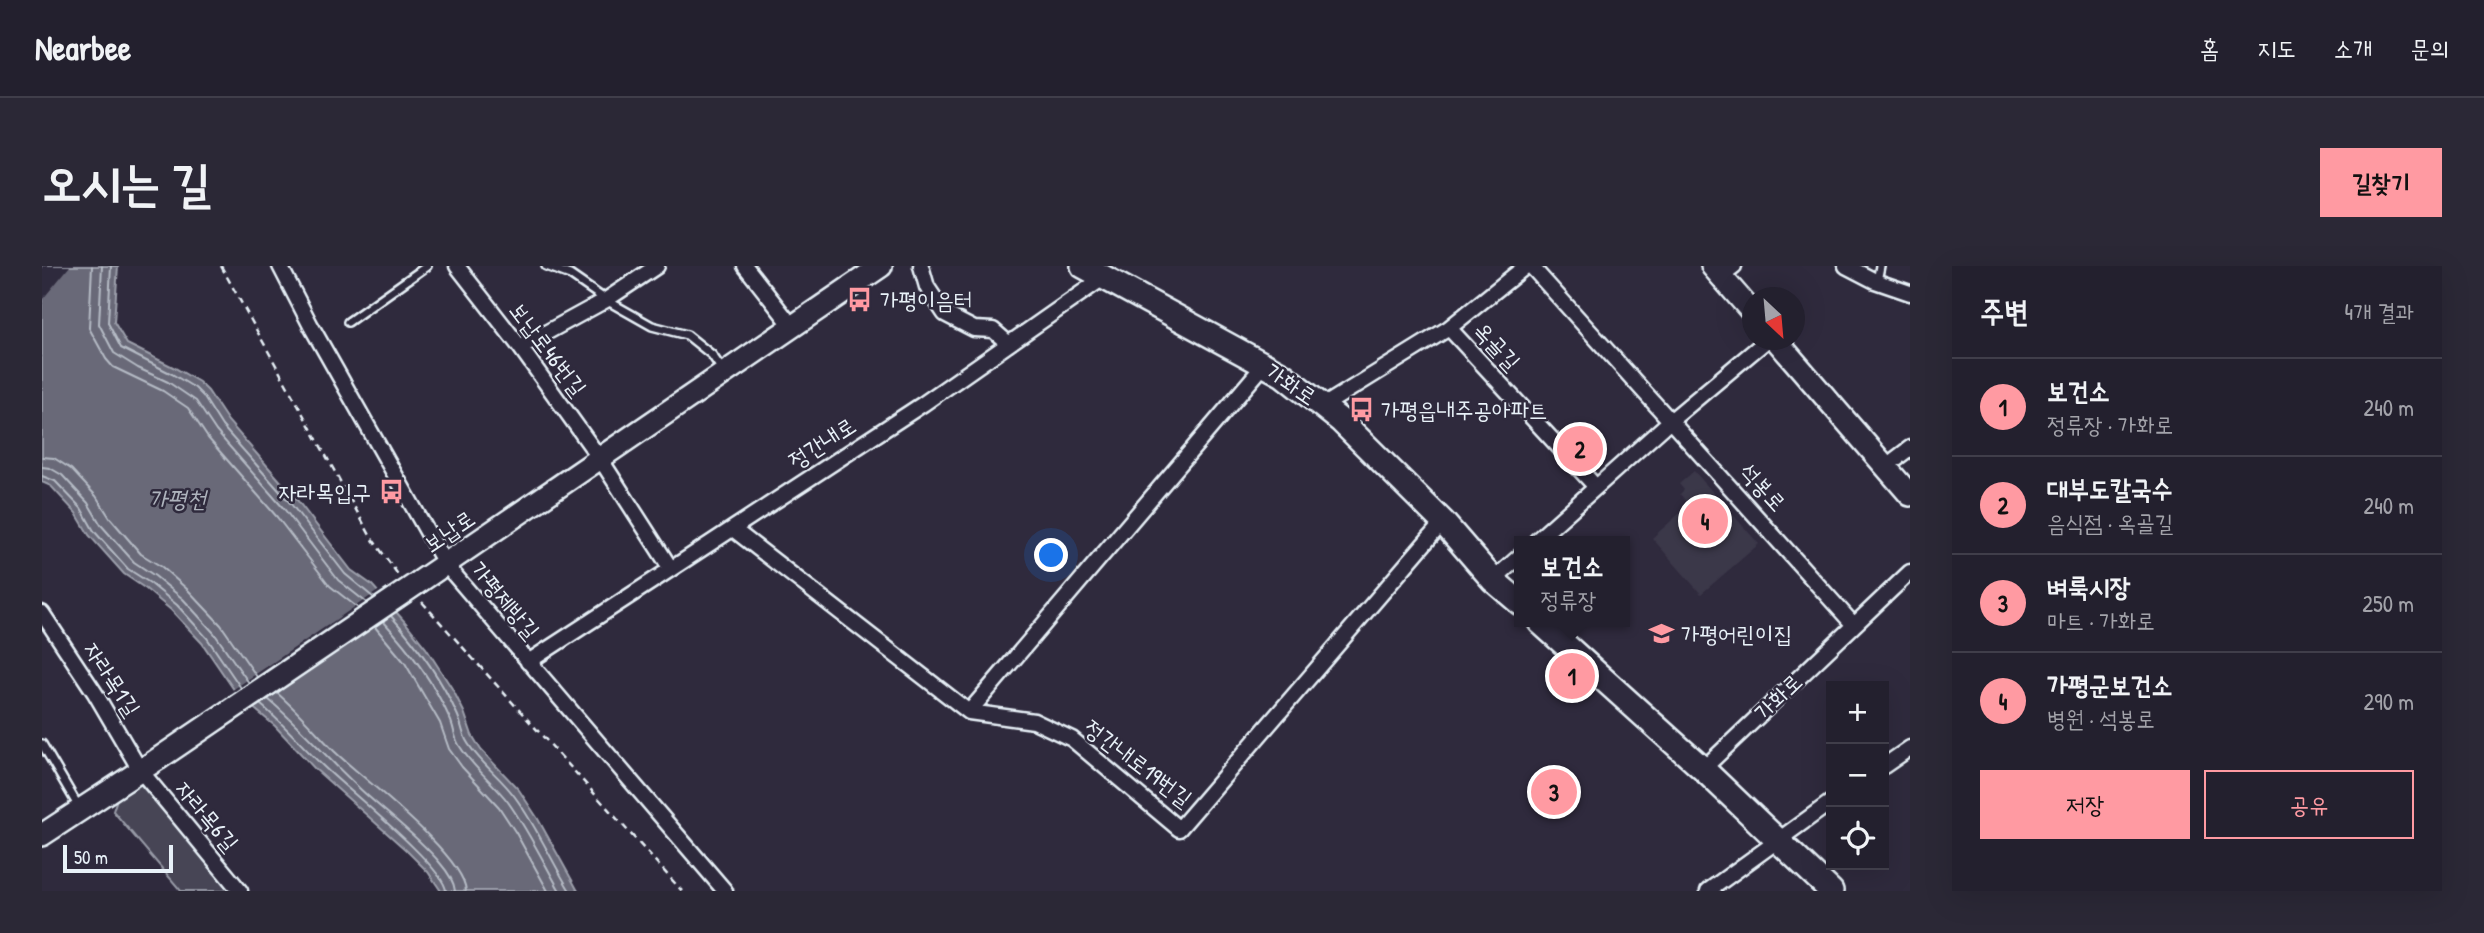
<!DOCTYPE html>
<html lang="ko">
<head>
<meta charset="utf-8">
<style>
	:root { --surface:#23202e; --page:#2b2836; --text:#f1f3f6; --muted:#a3a3aa; --line:#403e4a; --accent:#ff9aa2 }
	body { margin:0; font-family:"Patrick Hand","Poor Story",sans-serif; background:var(--page); color:var(--text) }
	.controls { position:absolute; right:21px; bottom:21px; display:grid; overflow:hidden; border-radius:0px; box-shadow:0 7px 28px #0002 }
	.controls button { width:63px; height:63px; display:grid; place-items:center; padding:0; border:0; border-bottom:2px solid var(--line); background:var(--surface); color:var(--text); font:35px sans-serif }
	.compass { position:absolute; left:1700px; top:21px; width:63px; height:63px; border-radius:50%; background:var(--surface); box-shadow:0 7px 28px #0002; rotate:154deg }
	.scale { position:absolute; left:21px; bottom:18px; width:110px; box-sizing:border-box; padding-left:7px; border:4px solid #e8f1f8; border-top:0; font-size:19px; line-height:24px; white-space:nowrap; color:#e8f1f8; -webkit-text-stroke:5px #2f2a3d; paint-order:stroke }
	.you { position:absolute; left:1010px; top:290px; width:24px; height:24px; margin:-18px; border:5px solid #fff; border-radius:50%; background:#1a73e8; box-shadow:0 0 0 10px #1a73e833 }
	.badge { display:grid; place-items:center; width:46px; height:46px; border-radius:50%; background:var(--accent); color:#111; font-size:23px; font-weight:700 }
	.pin { position:absolute; translate:-50% -50%; border:4px solid #fff; box-shadow:0 2px 7px #0006 }
	.popup { position:absolute; left:1472px; top:270px; width:116px; height:91px; box-sizing:border-box; display:grid; place-content:center; border-radius:0px; background:var(--surface); filter:drop-shadow(0 2px 5px #0005); font-size:23px; white-space:nowrap; color:var(--muted) }
	.popup b { font-size:26px; color:var(--text) }
	.popup::after { content:''; position:absolute; left:50%; top:100%; margin-left:-14px; border:14px solid transparent; border-top-color:var(--surface) }
	.list { margin:0; padding:0; list-style:none }
	h2 { display:flex; justify-content:space-between; align-items:center; height:91px; margin:0; padding:0 28px; font-size:30px }
	h2 small { font-size:23px; font-weight:400; color:var(--muted) }
	.list li { display:grid; grid-template-columns:46px 1fr auto; gap:21px; align-items:center; box-sizing:border-box; height:98px; padding:0 28px; border-top:2px solid var(--line) }
	.list b { display:block; font-size:26px; white-space:nowrap }
	.list p { margin:0; font-size:23px; white-space:nowrap; color:var(--muted) }
	.list em { font-size:23px; font-style:normal; color:var(--muted) }
	.actions { display:flex; gap:14px; padding:21px 28px }
	.actions a { flex:1; padding:16px 0; border:2px solid var(--accent); border-radius:0px; text-align:center; font-size:24px; color:var(--accent) }
	.actions .main { background:var(--accent); color:#111 }
	.icon { flex:none; width:38px; height:38px; fill:none; stroke:currentColor; stroke-width:2; stroke-linecap:round; stroke-linejoin:round }
	.map { position:relative; flex:none; width:1868px; height:625px; overflow:hidden; border-radius:0px }
	header { display:flex; align-items:center; gap:42px; box-sizing:border-box; height:98px; padding:0 35px; background:var(--surface); border-bottom:2px solid var(--line) }
	header strong { font-size:33px }
	nav { display:flex; gap:38px; margin-inline-start:auto; font-size:24px }
	.intro { display:flex; align-items:center; justify-content:space-between; box-sizing:border-box; height:168px; padding:0 42px }
	h1 { margin:0; font-size:49px }
	.button { padding:18px 32px; border-radius:0px; background:var(--accent); color:#111; font-size:24px; font-weight:700 }
	main { display:flex; gap:42px; padding:0 42px }
	aside { flex:1; background:var(--surface); border-radius:0px; box-shadow:0 7px 28px #0002 }
	.map>svg:first-child { display:block }
</style>
</head>
<body>
<header>
<strong>Nearbee</strong>
<nav><a>홈</a><a>지도</a><a>소개</a><a>문의</a></nav>
</header>
<div class="intro"><h1>오시는 길</h1><a class="button">길찾기</a></div>
<main>
<div class="map">
<svg width="1868" height="625" viewBox="0 0 1868 625">
	<rect width="100%" height="100%" fill="#2f2a3d"/>
	<filter id="ink" filterUnits="userSpaceOnUse"><feTurbulence type="fractalNoise" baseFrequency=".0143" numOctaves="2"/><feDisplacementMap in="SourceGraphic" scale="14" xChannelSelector="R" yChannelSelector="G"/><feConvolveMatrix kernelMatrix="1 2 1 2 8 2 1 2 1" color-interpolation-filters="sRGB"/></filter>
	<g filter="url(#ink)">
		<path fill="#3b3749" d="M1652,205L1717,278L1659,328L1610,272L1647,239L1638,228L1642,224L1637,218Z"/>
		<path fill="#464455" stroke="#979aa6" stroke-width="2" d="M95,517L98,518L190,625H139L71,545L76,530Z"/>
		<path fill="#696978" stroke="#9c9fab" stroke-width="2" d="M0,0H76L72,56L85,78L133,102L157,116L166,125L186,155L255,234L309,304L330,319L363,356L384,382L411,424L422,446L430,469L439,484L477,524L496,553L536,625H399L386,606L364,584L273,503L233,460L195,428L160,377L129,344L104,323L82,308L47,269L34,247L9,220L0,216Z"/>
		<path fill="#2f2a3d" d="M0,0H28L0,34Z
			M339,323L357,344L209,444L193,431L189,425Z"/>
		<g fill="none" stroke-linecap="round" stroke-linejoin="round">
			<path stroke="#b5bbc5" stroke-width="2" d="M50,0L47,62L64,93L71,101L121,125L146,142L166,172L235,251L288,320L316,342
				M60,0L57,58L72,87L96,102L126,116L154,135L174,165L243,244L296,314L325,337
				M69,0L66,57L79,82L130,108L153,122L161,130L180,160L249,238L303,308L332,332
				M0,191L12,192L29,203L54,230L68,252L99,288L120,301L146,324L179,359L215,411
				M0,201L8,202L20,209L46,237L59,259L92,296L113,310L141,333L172,367L207,417
				M0,210L13,215L39,242L52,265L86,303L108,317L135,339L165,372L199,422
				M349,350C375,379 399,412 415,448C419,456 420,466 424,474C436,496 459,511 473,531C495,561 509,594 528,625
				M341,355C368,384 392,417 408,453C412,461 412,471 417,479C430,501 451,516 466,536C486,564 501,595 518,625
				M333,361L363,397L398,457L407,483L420,501L457,541L474,567L506,625
				M235,427C256,445 273,465 292,485C321,513 422,589 424,625
				M226,433C258,460 285,492 315,520C342,546 374,568 398,597C405,605 412,614 413,625
				M218,438C241,457 259,479 280,499C303,522 402,600 404,625"/>
			<defs>
				<path id="lane" d="M504,0L528,9L564,34L610,60L645,69L670,89L681,105
					M1835,15L1838,0
					M306,56L385,0
					M0,478L38,543"/>
				<path id="street" d="M238,0L269,60L404,299L683,625
					M415,0L478,81L559,194L629,303L881,138L1061,12
					M703,0L750,60
					M879,0L885,21L903,48L932,63L951,64L967,78
					M1489,0L1811,358
					M1804,0L1833,15L1868,27
					M1679,10L1692,0
					M1407,62L1554,221
					M478,81L564,34L615,0
					M1281,140L1407,62L1484,0
					M1843,201L1868,182
					M691,263L927,446L992,455L1030,473L1137,563L1401,256
					M1494,275L1627,156L1725,74
					M1451,314L1478,290
					M0,347L53,427L98,504L198,625
					M486,396L629,303
					M927,446L1222,99
					M1842,500L1868,482
					M1661,503L1868,306
					M1666,625L1789,536"/>
				<path id="secondary" d="M1670,0L1710,46
					M1734,74L1868,229
					M377,316L839,0
					M0,569L116,493"/>
				<path id="primary" d="M1041,0L1241,109L1299,155L1401,256L1451,314L1478,337
					M1498,356L1661,503L1789,625"/>
			</defs>
			<use href="#lane" stroke="#e8f1f8" stroke-width="12"/>
			<use href="#street" stroke="#e8f1f8" stroke-width="19"/>
			<use href="#secondary" stroke="#e8f1f8" stroke-width="26"/>
			<use href="#primary" stroke="#e8f1f8" stroke-width="28"/>
			<path stroke="#e8f1f8" stroke-width="2.5" stroke-dasharray="7 5" stroke-linecap="butt" d="M179,0L329,271L357,310
				M380,336L640,625"/>
			<use href="#lane" stroke="#2f2a3d" stroke-width="7"/>
			<use href="#street" stroke="#2f2a3d" stroke-width="14"/>
			<use href="#secondary" stroke="#2f2a3d" stroke-width="21"/>
			<use href="#primary" stroke="#2f2a3d" stroke-width="23"/>
			<defs>
				<path id="secondary-bridge" d="M116,493L377,316"/>
			</defs>
			<use href="#secondary-bridge" stroke="#e8f1f8" stroke-width="26" stroke-linecap="butt"/>
			<use href="#secondary-bridge" stroke="#2f2a3d" stroke-width="21"/>
		</g>
	</g>
	<defs>
		<symbol id="bus-bare" viewBox="-9 -9 18 18"><path d="M-5-6H5V4H4V6H2V4H-2V6H-4V4H-5ZM-3.5-4V0h7V-4ZM-3.5 1.2v1.5H-2V1.2ZM2 1.2v1.5H3.5V1.2Z" fill="#ff9aa2" stroke="#2f2a3d" stroke-width="2.5" paint-order="stroke"/></symbol>
		<symbol id="school-bare" viewBox="-9 -9 18 18"><path d="M0-5L7-2L0 1L-7-2ZM-4 1L0 2.5L4 1V4Q0 6-4 4Z" fill="#ff9aa2" stroke="#2f2a3d" stroke-width="2.5" paint-order="stroke"/></symbol>
	</defs>
	<g fill-rule="evenodd">
		<use href="#bus-bare" x="800" y="16" width="35" height="35"/>
		<use href="#bus-bare" x="1302" y="126" width="35" height="35"/>
		<use href="#bus-bare" x="332" y="208" width="35" height="35"/>
		<use href="#school-bare" x="1602" y="350" width="35" height="35"/>
	</g>
	<g text-anchor="middle" stroke-width="5" stroke-linejoin="round" paint-order="stroke">
		<g font-size="23" fill="#e8f1f8" stroke="#2f2a3d" text-anchor="start">
			<text x="838" y="42">가평이음터</text>
			<text x="1339" y="152">가평읍내주공아파트</text>
			<text x="329" y="234" text-anchor="end">자라목입구</text>
			<text x="1639" y="376">가평어린이집</text>
		</g>
		<g font-size="23" fill="#e8f1f8" stroke="#2f2a3d">
			<text transform="translate(1455 80) rotate(47)" y="8">옥골길</text>
			<text transform="translate(506 83) rotate(53)" y="8">보납로46번길</text>
			<text transform="translate(1249 118) rotate(34)" y="8">가화로</text>
			<text transform="translate(780 177) rotate(-33)" y="8">정간내로</text>
			<text transform="translate(1721 221) rotate(48)" y="8">석봉로</text>
			<text transform="translate(407 265) rotate(-34)" y="8">보납로</text>
			<text transform="translate(463 334) rotate(50)" y="8">가평제방길</text>
			<text transform="translate(70 413) rotate(57)" y="8">자라목1길</text>
			<text transform="translate(1736 431) rotate(-44)" y="8">가화로</text>
			<text transform="translate(1096 497) rotate(37)" y="8">정간내로19번길</text>
			<text transform="translate(165 550) rotate(50)" y="8">자라목6길</text>
		</g>
		<g font-size="24" font-style="italic" fill="#afb4be" stroke="#2f2a3d">
			<text x="135" y="241">가평천</text>
		</g>
	</g>
</svg>
<div class="controls">
<button>+</button>
<button>−</button>
<button><svg class="icon" aria-label="locate" viewBox="0 0 24 24"><circle cx="12" cy="12" r="6"/><path d="M12 2v4M12 18v4M2 12h4M18 12h4"/></svg></button>
</div>
<svg class="compass" viewBox="-18 -18 36 36"><path d="M0-13l5 13h-10z" fill="#e53935"/><path d="M0 13l5-13h-10z" fill="#a3a3aa"/></svg>
<div class="scale">50 m</div>
<div class="you"></div>
<div class="pin badge" style="left:1530px;top:410px">1</div>
<div class="popup"><b>보건소</b>정류장</div>
<div class="pin badge" style="left:1538px;top:183px">2</div>
<div class="pin badge" style="left:1512px;top:526px">3</div>
<div class="pin badge" style="left:1663px;top:255px">4</div>
</div>
<aside>
<h2>주변<small>4개 결과</small></h2>
<ul class="list">
<li><span class="badge">1</span><div><b>보건소</b><p>정류장 · 가화로</p></div><em>240 m</em></li>
<li><span class="badge">2</span><div><b>대부도칼국수</b><p>음식점 · 옥골길</p></div><em>240 m</em></li>
<li><span class="badge">3</span><div><b>벼룩시장</b><p>마트 · 가화로</p></div><em>250 m</em></li>
<li><span class="badge">4</span><div><b>가평군보건소</b><p>병원 · 석봉로</p></div><em>290 m</em></li>
</ul>
<div class="actions"><a class="main">저장</a><a>공유</a></div>
</aside>
</main>
</body>
</html>
